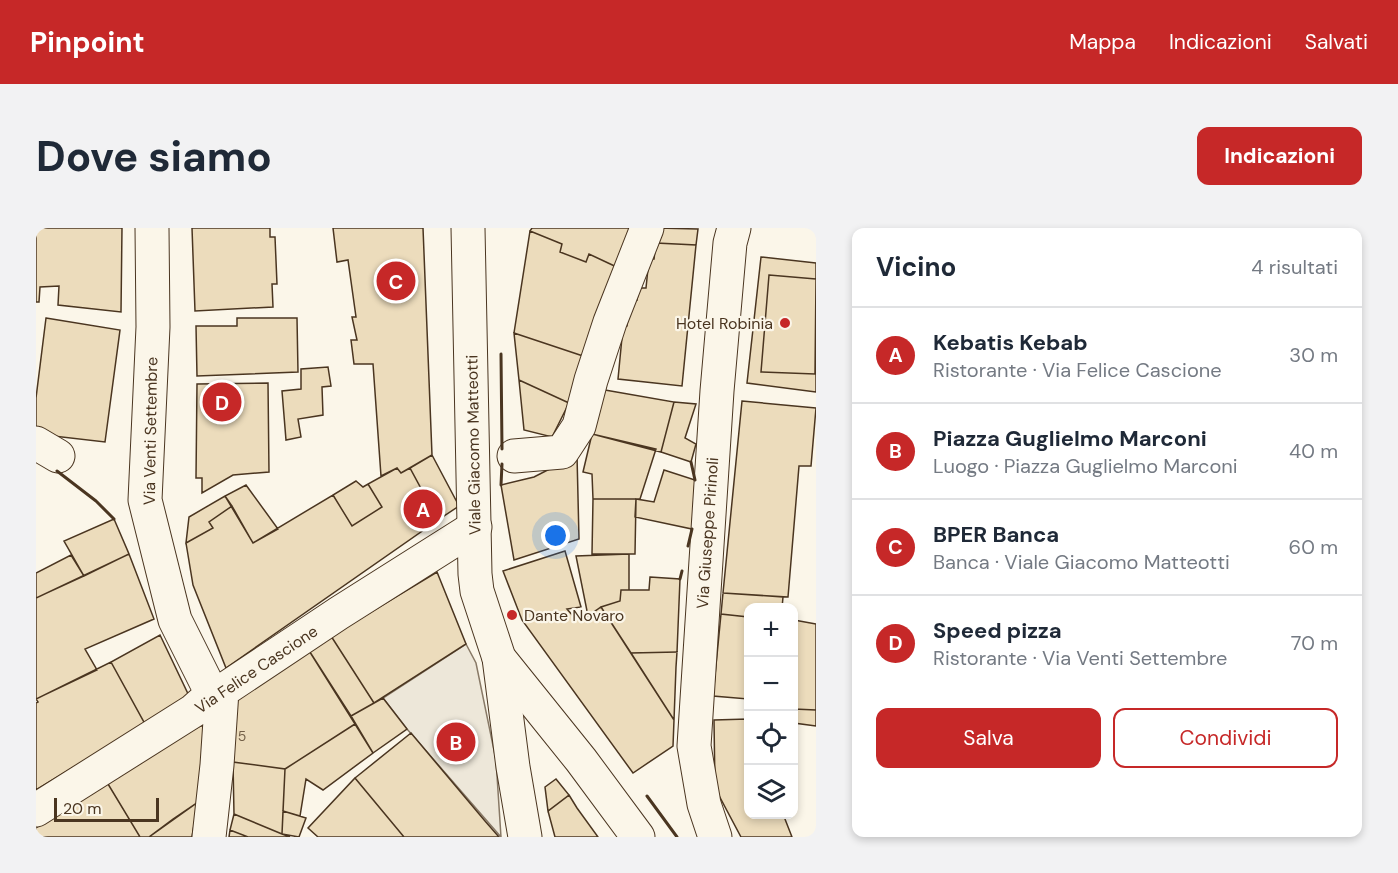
<!DOCTYPE html>
<html lang="it">
<head>
<meta charset="utf-8">
<style>
	:root { --surface:#fff; --page:#f2f2f3; --text:#1f2937; --muted:#747a83; --line:#e0e1e3; --accent:#c62828 }
	body { margin:0; font-family:"DM Sans",sans-serif; background:var(--page); color:var(--text) }
	.controls { position:absolute; right:18px; bottom:18px; display:grid; overflow:hidden; border-radius:12px; box-shadow:0 3px 9px #0003 }
	.controls button { width:54px; height:54px; display:grid; place-items:center; padding:0; border:0; border-bottom:2px solid var(--line); background:var(--surface); color:var(--text); font:30px sans-serif }
	.scale { position:absolute; left:18px; bottom:15px; width:105px; box-sizing:border-box; padding-left:6px; border:3px solid #4a3520; border-top:0; font-size:16px; line-height:21px; white-space:nowrap; color:#4a3520; -webkit-text-stroke:4px #fbf6e9; paint-order:stroke }
	.you { position:absolute; left:520px; top:308px; width:21px; height:21px; margin:-15px; border:4px solid #fff; border-radius:50%; background:#1a73e8; box-shadow:0 0 0 9px #1a73e833 }
	.badge { display:grid; place-items:center; width:39px; height:39px; border-radius:50%; background:var(--accent); color:#fff; font-size:20px; font-weight:700 }
	.pin { position:absolute; translate:-50% -50%; border:3px solid #fff; box-shadow:0 2px 6px #0006 }
	.list { margin:0; padding:0; list-style:none }
	h2 { display:flex; justify-content:space-between; align-items:center; height:78px; margin:0; padding:0 24px; font-size:26px }
	h2 small { font-size:20px; font-weight:400; color:var(--muted) }
	.list li { display:grid; grid-template-columns:39px 1fr auto; gap:18px; align-items:center; box-sizing:border-box; height:96px; padding:0 24px; border-top:2px solid var(--line) }
	.list b { display:block; font-size:22px; white-space:nowrap }
	.list p { margin:0; font-size:20px; white-space:nowrap; color:var(--muted) }
	.list em { font-size:20px; font-style:normal; color:var(--muted) }
	.actions { display:flex; gap:12px; padding:18px 24px }
	.actions a { flex:1; padding:14px 0; border:2px solid var(--accent); border-radius:12px; text-align:center; font-size:21px; color:var(--accent) }
	.actions .main { background:var(--accent); color:#fff }
	.icon { flex:none; width:33px; height:33px; fill:none; stroke:currentColor; stroke-width:2; stroke-linecap:round; stroke-linejoin:round }
	.map { position:relative; flex:none; width:780px; height:609px; overflow:hidden; border-radius:12px }
	header { display:flex; align-items:center; gap:36px; box-sizing:border-box; height:84px; padding:0 30px; background:var(--accent); color:#fff }
	header strong { font-size:28px }
	nav { display:flex; gap:33px; margin-inline-start:auto; font-size:21px }
	.intro { display:flex; align-items:center; justify-content:space-between; box-sizing:border-box; height:144px; padding:0 36px }
	h1 { margin:0; font-size:42px }
	.button { padding:15px 27px; border-radius:12px; background:var(--accent); color:#fff; font-size:21px; font-weight:700 }
	main { display:flex; gap:36px; padding:0 36px }
	aside { flex:1; background:var(--surface); border-radius:12px; box-shadow:0 3px 9px #0003 }
	.map>svg:first-child { display:block }
</style>
</head>
<body>
<header>
<strong>Pinpoint</strong>
<nav><a>Mappa</a><a>Indicazioni</a><a>Salvati</a></nav>
</header>
<div class="intro"><h1>Dove siamo</h1><a class="button">Indicazioni</a></div>
<main>
<div class="map">
<svg width="780" height="609" viewBox="0 0 780 609">
	<rect width="100%" height="100%" fill="#fbf6e9"/>
	<path fill="#ede7d9" stroke="#887966" stroke-width="1.5" d="M430,416L440,435L460,532L465,609L371,501L347,470Z"/>
	<path fill="#ecdcbc" stroke="#4a3520" stroke-width="1.5" d="M0,0H86L85,84L22,77L23,58L4,59L3,74H0Z
		M156,0H234V9H239L241,56H236L237,79L159,83Z
		M297,0H387L396,227L365,245L361,240L345,248L337,136H318L315,112H321L316,89H320L312,32L301,34Z
		M496,0H601L587,42L553,26L550,34L524,24L526,16L494,3Z
		M621,0L662,1L660,17L620,15Z
		M494,3L526,16L524,24L550,34L553,26L587,42L553,130L478,105Z
		M620,15L660,17L646,158L582,151L587,99L591,98L594,70L601,72L603,60H610L613,31H618Z
		M725,29L780,35V164L711,155Z
		M733,47L780,51L779,146L725,144Z
		M10,90L84,102L69,214L0,206V170Z
		M201,90H261L262,144L161,148L160,98H201Z
		M478,105L553,130L533,175L483,152Z
		M292,139L295,158L286,159L287,187L262,191L265,209L250,212L246,163L265,161V141Z
		M483,152L533,175L516,209L488,202Z
		M232,155L233,244L197,247L166,265V250H160L161,156Z
		M569,162L638,174L625,224L556,206Z
		M706,173L780,180L775,238H763L752,369L687,365Z
		M638,174L660,176L649,210L660,216L655,234L625,224Z
		M556,206L620,221L604,271H557L556,246L547,244Z
		M396,227L423,278L402,292L374,240Z
		M541,227L543,311L478,332L465,257L498,249Z
		M361,240L365,245L374,240L402,292L190,440L157,357L150,315L177,300L173,294L196,278L217,315L297,267L316,298L346,279L332,256Z
		M628,242L659,252L656,301L599,289L600,271L618,274Z
		M320,253L327,259L332,256L346,279L316,298L297,267Z
		M210,257L242,301L217,315L189,268Z
		M189,268L196,278L173,294L177,300L150,315L153,289Z
		M557,271H600L599,326H556Z
		M78,291L93,326L48,348L28,313Z
		M529,323L545,379L531,381L537,388L543,387L547,391L565,379L638,492L637,518L597,545L486,392L467,343Z
		M93,326L118,391L49,421L61,442L0,471V370Z
		M593,326V362H585L584,373L565,379L552,388L540,328Z
		M35,327L48,348L0,370V345Z
		M401,344L430,416L338,475L295,408Z
		M614,349L644,351L641,424L595,425L565,379L584,373L585,362H613Z
		M687,365L747,369L746,380H712V389L685,386Z
		M685,386L712,389V471L677,468Z
		M758,392L780,396V482L758,481Z
		M124,407L154,470L109,496L75,434Z
		M295,408L338,475L315,488L272,421Z
		M272,421L319,496L249,541L197,534V469Z
		M641,424L640,439L638,492L595,425Z
		M75,434L109,496L0,562V475L2,474L0,471Z
		M347,470L371,501L337,525L315,488Z
		M758,481L780,482V498L758,495Z
		M712,491V586H747L756,609H705L679,560L678,492Z
		M319,496L337,525L287,562L270,551L264,588L247,583L249,541Z
		M164,498H167L171,503L162,574L113,609H104L69,551Z
		M375,505L449,593L463,609H368L319,550Z
		M197,534L249,541L246,606L198,586Z
		M319,550L368,609H282L272,600Z
		M69,551L104,609H0V600Z
		M520,551L533,567L512,583L509,559Z
		M533,567L541,580L562,609H519L512,583Z
		M162,574L156,609H113L137,591Z
		M247,583L270,590L263,609L246,606Z
		M198,586L246,606L254,609H212L194,602Z
		M194,602L212,609H193Z"/>
	<g fill="none" stroke-linecap="round" stroke-linejoin="round">
		<defs>
			<path id="minor" d="M116,0L117,99L109,272L139,392L176,466
				M0,215L22,228
				M478,228L526,224L543,198L555,152L574,94L611,0
				M463,430L477,539L489,609
				M0,582L157,483L176,466L186,463L303,385L439,299
				M173,609L181,537L186,463
				M679,609L668,576L658,518L681,163L694,15L698,0"/>
			<path id="major" d="M432,0L439,346L441,363L463,430L545,532L602,609"/>
		</defs>
		<use href="#minor" stroke="#4a3520" stroke-width="35"/>
		<use href="#major" stroke="#4a3520" stroke-width="35"/>
		<use href="#minor" stroke="#fbf6e9" stroke-width="33"/>
		<use href="#major" stroke="#fbf6e9" stroke-width="33"/>
		<path stroke="#4a3520" stroke-width="3" d="M465,126L466,221
			M655,234L659,252
			M21,243L60,273L78,291
			M465,257L466,236
			M652,318L656,301
			M644,351L646,343
			M611,568L641,609"/>
	</g>
	<g fill="#c62828" stroke="#fbf6e9" stroke-width="2">
		<circle cx="749" cy="95" r="6"/>
		<circle cx="476" cy="387" r="6"/>
	</g>
	<g text-anchor="middle" stroke-width="4.5" stroke-linejoin="round" paint-order="stroke">
		<g font-size="14" fill="#725f47">
			<text x="206" y="513">5</text>
		</g>
		<g font-size="16" fill="#4a3520" stroke="#fbf6e9" text-anchor="end">
			<text x="737" y="101">Hotel Robinia</text>
			<text x="488" y="393" text-anchor="start">Dante Novaro</text>
		</g>
		<g font-size="16" fill="#4a3520" stroke="#fbf6e9">
			<text transform="translate(114 203) rotate(-89)" y="6">Via Venti Settembre</text>
			<text transform="translate(437 217) rotate(-91)" y="6">Viale Giacomo Matteotti</text>
			<text transform="translate(671 305) rotate(-86)" y="6">Via Giuseppe Pirinoli</text>
			<text transform="translate(220 441) rotate(-34)" y="6">Via Felice Cascione</text>
		</g>
	</g>
</svg>
<div class="controls">
<button>+</button>
<button>−</button>
<button><svg class="icon" aria-label="locate" viewBox="0 0 24 24"><circle cx="12" cy="12" r="6"/><path d="M12 2v4M12 18v4M2 12h4M18 12h4"/></svg></button>
<button><svg class="icon" aria-label="layers" viewBox="0 0 24 24"><path d="M12 4l9 5-9 5-9-5zM3 14l9 5 9-5"/></svg></button>
</div>
<div class="scale">20 m</div>
<div class="you"></div>
<div class="pin badge" style="left:387px;top:281px">A</div>
<div class="pin badge" style="left:420px;top:514px">B</div>
<div class="pin badge" style="left:360px;top:53px">C</div>
<div class="pin badge" style="left:186px;top:174px">D</div>
</div>
<aside>
<h2>Vicino<small>4 risultati</small></h2>
<ul class="list">
<li><span class="badge">A</span><div><b>Kebatis Kebab</b><p>Ristorante · Via Felice Cascione</p></div><em>30 m</em></li>
<li><span class="badge">B</span><div><b>Piazza Guglielmo Marconi</b><p>Luogo · Piazza Guglielmo Marconi</p></div><em>40 m</em></li>
<li><span class="badge">C</span><div><b>BPER Banca</b><p>Banca · Viale Giacomo Matteotti</p></div><em>60 m</em></li>
<li><span class="badge">D</span><div><b>Speed pizza</b><p>Ristorante · Via Venti Settembre</p></div><em>70 m</em></li>
</ul>
<div class="actions"><a class="main">Salva</a><a>Condividi</a></div>
</aside>
</main>
</body>
</html>
